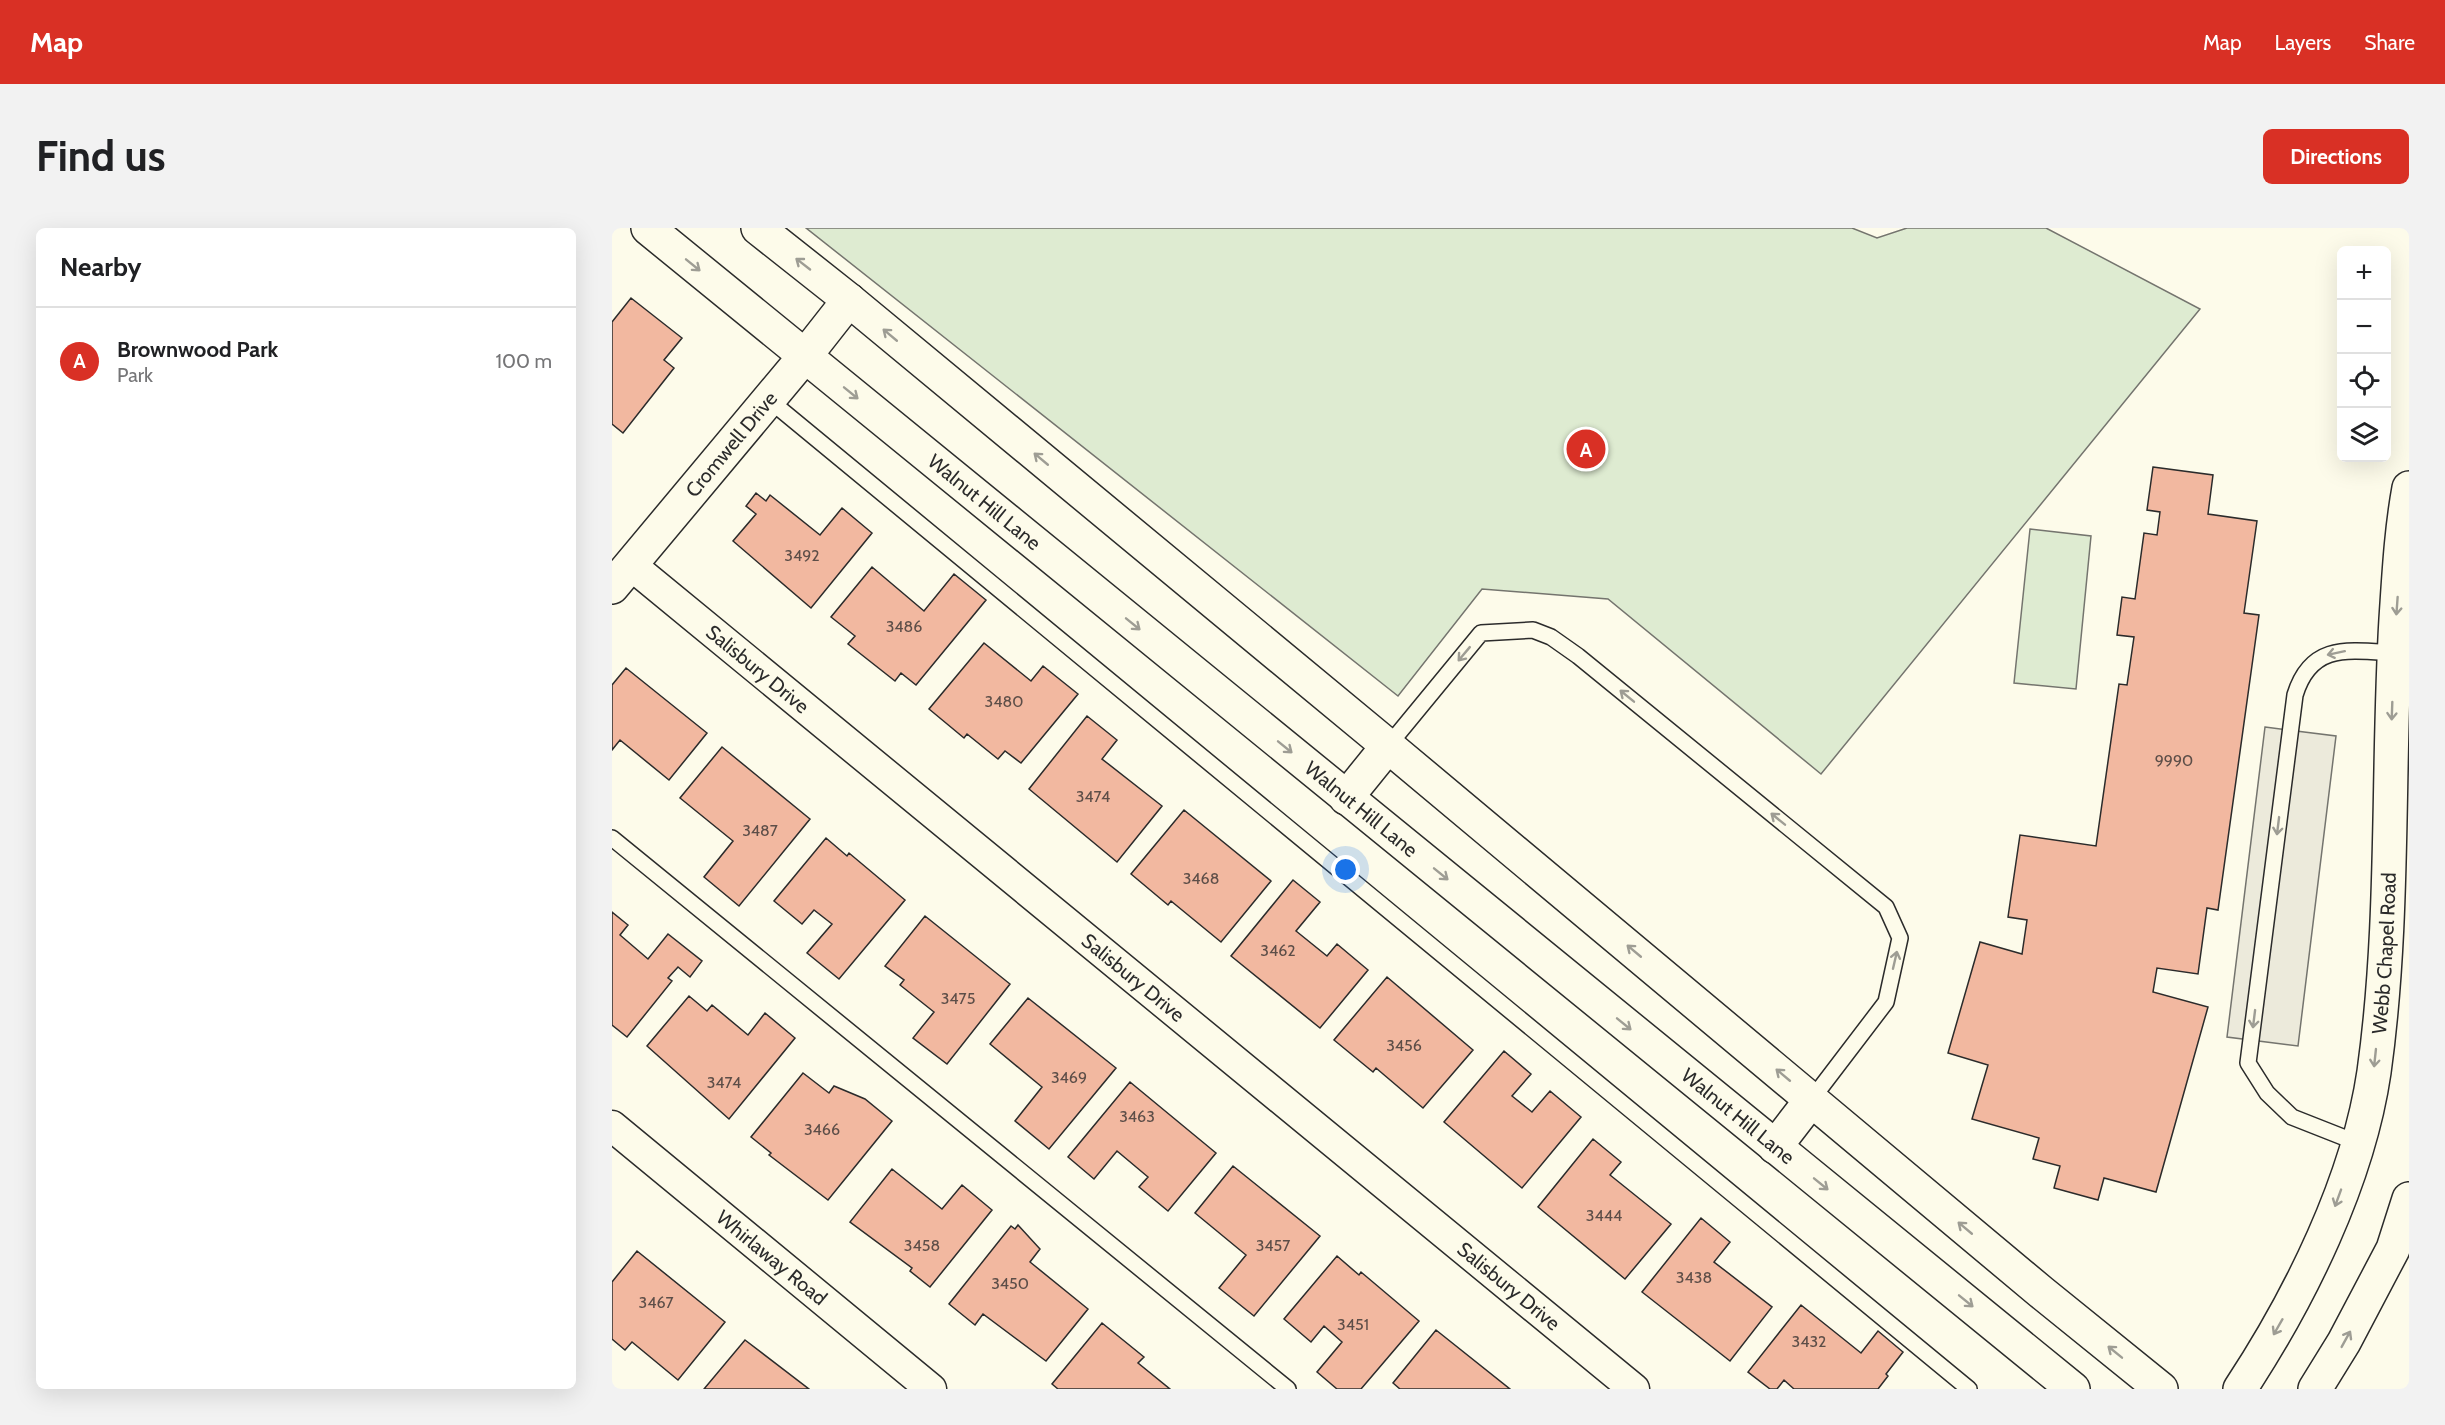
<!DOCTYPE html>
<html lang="en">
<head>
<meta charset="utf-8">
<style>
	:root { --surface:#fff; --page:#f2f2f2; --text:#202124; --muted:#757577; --line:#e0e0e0; --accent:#d93025 }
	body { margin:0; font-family:Cabin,sans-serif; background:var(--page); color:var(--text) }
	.controls { position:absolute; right:18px; top:18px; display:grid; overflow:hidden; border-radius:9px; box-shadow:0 6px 24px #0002 }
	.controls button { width:54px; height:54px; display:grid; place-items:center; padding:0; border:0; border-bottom:2px solid var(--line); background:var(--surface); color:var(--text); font:30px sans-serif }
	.you { position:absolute; left:734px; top:642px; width:21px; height:21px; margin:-15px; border:4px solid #fff; border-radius:50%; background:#1a73e8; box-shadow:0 0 0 9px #1a73e833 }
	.badge { display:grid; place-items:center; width:39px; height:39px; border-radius:50%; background:var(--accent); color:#fff; font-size:20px; font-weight:700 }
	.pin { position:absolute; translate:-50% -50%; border:3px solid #fff; box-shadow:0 2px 6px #0006 }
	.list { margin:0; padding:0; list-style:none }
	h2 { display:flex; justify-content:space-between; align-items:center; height:78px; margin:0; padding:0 24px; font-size:26px }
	h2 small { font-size:20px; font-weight:400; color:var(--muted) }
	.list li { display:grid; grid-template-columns:39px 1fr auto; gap:18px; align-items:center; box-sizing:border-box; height:108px; padding:0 24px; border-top:2px solid var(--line) }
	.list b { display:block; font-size:22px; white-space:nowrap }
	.list p { margin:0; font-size:20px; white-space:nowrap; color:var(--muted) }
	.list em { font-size:20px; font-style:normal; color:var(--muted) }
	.icon { flex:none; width:33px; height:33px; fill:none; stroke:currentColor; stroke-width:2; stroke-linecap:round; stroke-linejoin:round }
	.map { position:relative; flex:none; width:1797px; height:1161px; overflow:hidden; border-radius:9px }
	header { display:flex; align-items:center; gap:36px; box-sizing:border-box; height:84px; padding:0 30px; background:var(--accent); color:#fff }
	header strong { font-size:28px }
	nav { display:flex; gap:33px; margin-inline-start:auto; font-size:21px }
	.intro { display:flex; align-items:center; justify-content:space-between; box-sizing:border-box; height:144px; padding:0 36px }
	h1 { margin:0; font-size:42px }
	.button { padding:15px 27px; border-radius:9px; background:var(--accent); color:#fff; font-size:21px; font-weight:700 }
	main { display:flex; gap:36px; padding:0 36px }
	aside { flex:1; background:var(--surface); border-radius:9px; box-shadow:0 6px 24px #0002 }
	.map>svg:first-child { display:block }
</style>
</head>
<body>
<header>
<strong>Map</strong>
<nav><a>Map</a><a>Layers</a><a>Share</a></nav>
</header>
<div class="intro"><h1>Find us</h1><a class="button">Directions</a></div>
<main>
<aside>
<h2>Nearby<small></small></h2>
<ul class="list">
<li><span class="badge">A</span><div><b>Brownwood Park</b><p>Park</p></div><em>100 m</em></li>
</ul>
</aside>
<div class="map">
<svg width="1797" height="1161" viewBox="0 0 1797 1161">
	<rect width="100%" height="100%" fill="#fdfbea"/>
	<path fill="#deebd1" stroke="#74746e" stroke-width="1.5" d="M194,0H1240L1265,10L1295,0H1434L1588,81L1209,546L996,371L870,361L786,468Z
		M1418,301L1479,308L1464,461L1402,455Z"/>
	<path fill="#eceadb" stroke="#74746e" stroke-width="1.5" d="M1653,499L1724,508L1686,818L1615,809Z"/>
	<path fill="#f2b8a0" stroke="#2b2b2b" stroke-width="1.5" d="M19,70L70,110L52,132L62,140L11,205L0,196V94Z
		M1541,239L1601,247L1596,286L1645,293L1632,385L1647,387L1606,682L1595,680L1586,746L1545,740L1541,764L1596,779L1544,964L1492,950L1486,972L1442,960L1448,938L1421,931L1427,910L1360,891L1376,837L1336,825L1368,714L1410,726L1415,692L1396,689L1408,607L1484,618L1507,456L1515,457L1522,409L1505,407L1510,369L1523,371L1532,305L1545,307L1548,284L1535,282Z
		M144,265L154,273L158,267L208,307L230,280L260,305L199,380L121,313L144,286L134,278Z
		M260,339L312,383L342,346L374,372L304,457L289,445L283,453L236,416L243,408L219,389Z
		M372,415L419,453L431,438L466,466L409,535L393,523L386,531L355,506L352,510L317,481Z
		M14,440L95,505L57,552L8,512L0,522V457Z
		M475,488L505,512L490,531L550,578L505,634L417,561Z
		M110,519L198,591L127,678L92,649L121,613L68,570Z
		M572,582L659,653L609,714L559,673L556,677L519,646Z
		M214,610L235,628L237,625L293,672L227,751L195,725L220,696L202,682L190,696L162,673Z
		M681,652L708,674L684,703L715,728L725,716L756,742L708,800L619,728Z
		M0,684L16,697L8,707L36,731L56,706L90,733L78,749L66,739L56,750L60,753L15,809L0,797Z
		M313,688L398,756L335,836L301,810L322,784L288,757L292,752L273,738Z
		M775,749L861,822L811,880L764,840L761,844L722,812Z
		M77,768L95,783L100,777L136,807L153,785L183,810L117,891L35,818Z
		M416,770L504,840L437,921L403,893L430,859L378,816Z
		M892,823L919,846L900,868L920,884L938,863L969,889L910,960L832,894Z
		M191,845L217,865L222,858L253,871L280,893L216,972L157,927L159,925L139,909Z
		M518,854L604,925L556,983L527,959L536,949L505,923L482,951L456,929Z
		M981,911L1009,934L998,947L1059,996L1013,1051L926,979Z
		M621,938L708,1008L642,1088L607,1060L634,1027L583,985Z
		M280,941L330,981L350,957L380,982L318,1059L298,1043L300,1040L238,994Z
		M1089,990L1118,1014L1102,1034L1160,1079L1118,1133L1030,1064Z
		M406,997L428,1021L418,1034L476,1081L434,1133L371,1086L363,1097L337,1076L399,998L403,1001Z
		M25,1023L113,1094L66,1152L20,1114L13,1122L0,1111V1054Z
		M725,1028L747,1047L749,1044L807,1093L749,1161H725L705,1144L730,1114L712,1098L699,1114L672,1091Z
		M1189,1077L1249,1125L1266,1103L1291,1124L1274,1146L1276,1148L1266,1161H1182L1172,1152L1165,1161H1158L1136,1144Z
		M490,1095L532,1129L526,1135L558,1161H446L440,1156Z
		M824,1102L898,1161H788L781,1155Z
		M133,1112L197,1161H92Z"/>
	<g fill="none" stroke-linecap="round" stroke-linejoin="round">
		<defs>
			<path id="service" d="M156,171L1357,1161
				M776,518L869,405L921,402L939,409L966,428L1274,679L1288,710L1274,774L1200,871
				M0,610L676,1161
				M1746,915L1680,889L1655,865L1636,835L1683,467C1699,415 1736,422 1782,425"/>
			<g id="minor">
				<path id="s1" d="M19,337L1022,1161"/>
				<path id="s2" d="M0,898L319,1161"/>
			</g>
			<g id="tertiary">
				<path id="s3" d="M0,359L193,128L237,72"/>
			</g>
			<g id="secondary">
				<path id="s4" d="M36,0L1461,1161"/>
				<path d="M146,0L237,72L776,518L1429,1064L1549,1161"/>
				<path d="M734,570L776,518"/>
				<path d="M1163,919L1200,871"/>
				<path id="s5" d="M1628,1161C1688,1070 1746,953 1762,844C1783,694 1775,541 1784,391C1787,347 1789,304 1797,260"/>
				<path d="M1703,1161L1732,1114L1781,1021L1797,971"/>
			</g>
		</defs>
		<use href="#service" stroke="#2b2b2b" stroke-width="18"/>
		<use href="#minor" stroke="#2b2b2b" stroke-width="33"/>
		<use href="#tertiary" stroke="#2b2b2b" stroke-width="36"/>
		<use href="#secondary" stroke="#2b2b2b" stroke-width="36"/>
		<use href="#service" stroke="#fdfbea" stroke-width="15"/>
		<use href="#minor" stroke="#fdfbea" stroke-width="30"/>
		<use href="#tertiary" stroke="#fdfbea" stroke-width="33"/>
		<use href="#secondary" stroke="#fdfbea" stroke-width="33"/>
	</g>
	<defs><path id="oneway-shaft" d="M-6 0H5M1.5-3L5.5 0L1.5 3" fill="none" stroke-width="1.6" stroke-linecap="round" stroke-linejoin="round" transform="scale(1.5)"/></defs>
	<g stroke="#9e9d94">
		<use href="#oneway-shaft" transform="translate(191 36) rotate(-142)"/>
		<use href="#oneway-shaft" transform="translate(81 37) rotate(39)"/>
		<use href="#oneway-shaft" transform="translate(278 107) rotate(-140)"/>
		<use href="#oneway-shaft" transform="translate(239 165) rotate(39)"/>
		<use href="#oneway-shaft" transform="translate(429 231) rotate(-140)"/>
		<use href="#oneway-shaft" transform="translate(1785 378) rotate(94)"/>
		<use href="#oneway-shaft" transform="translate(521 396) rotate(39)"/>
		<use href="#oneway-shaft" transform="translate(1724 425) rotate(168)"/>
		<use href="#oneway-shaft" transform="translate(852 426) rotate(130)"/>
		<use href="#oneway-shaft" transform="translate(1015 468) rotate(-141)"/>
		<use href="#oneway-shaft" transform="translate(1780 483) rotate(92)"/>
		<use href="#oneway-shaft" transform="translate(673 519) rotate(39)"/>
		<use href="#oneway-shaft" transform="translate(1166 591) rotate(-141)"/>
		<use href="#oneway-shaft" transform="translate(1666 598) rotate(97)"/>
		<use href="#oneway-shaft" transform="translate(829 646) rotate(39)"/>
		<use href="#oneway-shaft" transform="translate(1022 723) rotate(-140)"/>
		<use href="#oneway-shaft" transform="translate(1283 732) rotate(-77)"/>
		<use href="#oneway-shaft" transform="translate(1642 791) rotate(97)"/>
		<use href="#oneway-shaft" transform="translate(1012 796) rotate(39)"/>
		<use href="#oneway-shaft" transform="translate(1763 830) rotate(96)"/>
		<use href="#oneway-shaft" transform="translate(1171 847) rotate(-140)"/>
		<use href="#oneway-shaft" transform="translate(1209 956) rotate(39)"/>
		<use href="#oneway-shaft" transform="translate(1726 970) rotate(110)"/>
		<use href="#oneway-shaft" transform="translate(1353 1000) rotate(-140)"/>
		<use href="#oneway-shaft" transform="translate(1354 1073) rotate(39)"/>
		<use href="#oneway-shaft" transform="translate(1666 1099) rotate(120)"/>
		<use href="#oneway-shaft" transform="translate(1734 1111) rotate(-61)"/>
		<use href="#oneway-shaft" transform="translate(1503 1124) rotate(-141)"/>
	</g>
	<g text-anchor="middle" stroke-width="4.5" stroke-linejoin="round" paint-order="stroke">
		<g font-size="16" fill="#5d4e48">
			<text x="190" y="333">3492</text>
			<text x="292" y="404">3486</text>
			<text x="392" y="479">3480</text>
			<text x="1562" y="538">9990</text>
			<text x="481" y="574">3474</text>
			<text x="148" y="608">3487</text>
			<text x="589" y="656">3468</text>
			<text x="666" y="728">3462</text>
			<text x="346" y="776">3475</text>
			<text x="792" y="823">3456</text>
			<text x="457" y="855">3469</text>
			<text x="112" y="860">3474</text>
			<text x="525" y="894">3463</text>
			<text x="210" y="907">3466</text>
			<text x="992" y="993">3444</text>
			<text x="310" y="1023">3458</text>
			<text x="661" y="1023">3457</text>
			<text x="1082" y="1055">3438</text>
			<text x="398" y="1061">3450</text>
			<text x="44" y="1080">3467</text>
			<text x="741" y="1102">3451</text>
			<text x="1197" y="1119">3432</text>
		</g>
		<g font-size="20" fill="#2b2b2b" stroke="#fdfbea">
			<text dy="7" stroke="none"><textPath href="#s3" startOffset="186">Cromwell Drive</textPath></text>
			<text dy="7" stroke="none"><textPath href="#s4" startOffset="434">Walnut Hill Lane</textPath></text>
			<text dy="7" stroke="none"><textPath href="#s1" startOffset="164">Salisbury Drive</textPath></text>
			<text dy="7" stroke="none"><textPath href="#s4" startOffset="920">Walnut Hill Lane</textPath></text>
			<text dy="7" stroke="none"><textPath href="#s5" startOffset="466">Webb Chapel Road</textPath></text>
			<text dy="7" stroke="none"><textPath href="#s1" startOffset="650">Salisbury Drive</textPath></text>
			<text dy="7" stroke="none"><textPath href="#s4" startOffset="1406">Walnut Hill Lane</textPath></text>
			<text dy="7" stroke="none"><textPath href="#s2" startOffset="207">Whirlaway Road</textPath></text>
			<text dy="7" stroke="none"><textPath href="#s1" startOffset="1136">Salisbury Drive</textPath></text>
		</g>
	</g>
</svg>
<div class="controls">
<button>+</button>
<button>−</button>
<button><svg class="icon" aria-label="locate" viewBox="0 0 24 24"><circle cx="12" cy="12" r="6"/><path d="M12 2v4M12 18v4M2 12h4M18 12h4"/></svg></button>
<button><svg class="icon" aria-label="layers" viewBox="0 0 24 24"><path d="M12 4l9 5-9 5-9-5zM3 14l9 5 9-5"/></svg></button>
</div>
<div class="you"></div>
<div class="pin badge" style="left:974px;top:221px">A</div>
</div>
</main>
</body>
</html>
